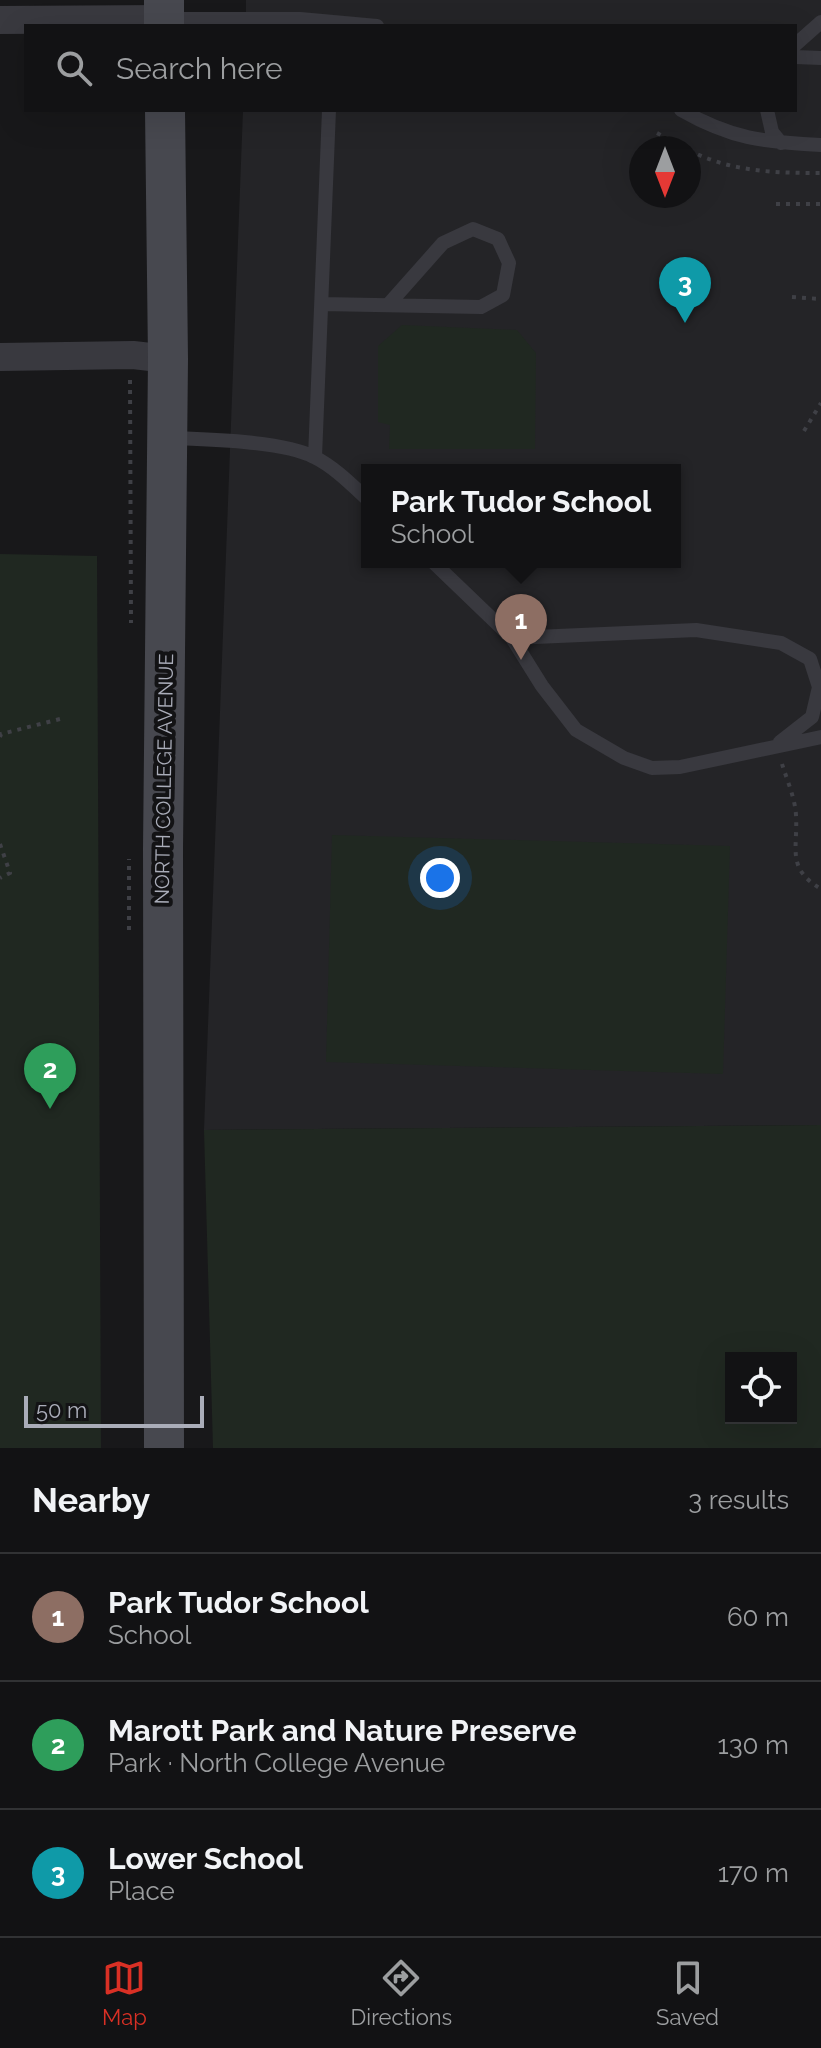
<!DOCTYPE html>
<html lang="en">
<head>
<meta charset="utf-8">
<style>
	:root { --surface:#121214; --page:#1b1b1d; --text:#f1f3f6; --muted:#9c9ea0; --line:#313234; --accent:#d93025 }
	body { margin:0; font-family:Raleway,sans-serif; background:var(--page); color:var(--text) }
	.controls { position:absolute; right:24px; bottom:24px; display:grid; overflow:hidden; border-radius:0px; box-shadow:0 8px 32px #0002 }
	.controls button { width:72px; height:72px; display:grid; place-items:center; padding:0; border:0; border-bottom:2px solid var(--line); background:var(--surface); color:var(--text); font:40px sans-serif }
	.compass { position:absolute; left:629px; top:136px; width:72px; height:72px; border-radius:50%; background:var(--surface); box-shadow:0 8px 32px #0002; rotate:180deg }
	.scale { position:absolute; left:24px; bottom:20px; width:180px; box-sizing:border-box; padding-left:8px; border:4px solid #aaadb9; border-top:0; font-size:22px; line-height:28px; white-space:nowrap; color:#aaadb9; -webkit-text-stroke:6px #131315; paint-order:stroke }
	.you { position:absolute; left:440px; top:878px; width:28px; height:28px; margin:-20px; border:6px solid #fff; border-radius:50%; background:#1a73e8; box-shadow:0 0 0 12px #1a73e833 }
	.badge { display:grid; place-items:center; width:52px; height:52px; border-radius:50%; background:var(--accent); color:#fff; font-size:26px; font-weight:700 }
	.pin { position:absolute; translate:-50% -66px; filter:drop-shadow(0 2px 4px #0008) }
	.pin::after { content:''; position:absolute; top:42px; width:28px; height:24px; background:inherit; clip-path:polygon(0 0,100% 0,50% 100%) }
	.popup { position:absolute; left:361px; top:464px; width:320px; height:104px; box-sizing:border-box; display:grid; place-content:center; border-radius:0px; background:var(--surface); filter:drop-shadow(0 2px 6px #0005); font-size:26px; white-space:nowrap; color:var(--muted) }
	.popup b { font-size:30px; color:var(--text) }
	.popup::after { content:''; position:absolute; left:50%; top:100%; margin-left:-16px; border:16px solid transparent; border-top-color:var(--surface) }
	.list { margin:0; padding:0; list-style:none }
	h2 { display:flex; justify-content:space-between; align-items:center; height:104px; margin:0; padding:0 32px; font-size:34px }
	h2 small { font-size:26px; font-weight:400; color:var(--muted) }
	.list li { display:grid; grid-template-columns:52px 1fr auto; gap:24px; align-items:center; box-sizing:border-box; height:128px; padding:0 32px; border-top:2px solid var(--line) }
	.list b { display:block; font-size:30px; white-space:nowrap }
	.list p { margin:0; font-size:26px; white-space:nowrap; color:var(--muted) }
	.list em { font-size:26px; font-style:normal; color:var(--muted) }
	.icon { flex:none; width:44px; height:44px; fill:none; stroke:currentColor; stroke-width:2; stroke-linecap:round; stroke-linejoin:round }
	.map { position:relative; flex:none; width:821px; height:1448px; overflow:hidden }
	.search { position:absolute; background:var(--surface); box-shadow:0 8px 32px #0002; left:24px; right:24px; top:24px; height:88px; display:flex; align-items:center; gap:20px; box-sizing:border-box; padding:0 28px; border-radius:0px; color:var(--muted); font-size:30px }
	.sheet { height:488px; background:var(--surface) }
	nav { display:flex; justify-content:space-around; align-items:center; box-sizing:border-box; height:112px; border-top:2px solid var(--line); background:var(--surface); font-size:22px; color:var(--muted) }
	nav a { display:grid; justify-items:center; gap:4px }
	nav .on { color:var(--accent) }
	.map>svg:first-child { display:block }
</style>
</head>
<body>
<div class="map">
<svg width="821" height="1448" viewBox="0 0 821 1448">
	<rect width="100%" height="100%" fill="#18181a"/>
	<path fill="#242427" fill-rule="evenodd" d="M246,0H821V1125L204,1130L243,110H795V26H246ZM641,148H689V196H641ZM367,470H675V562H367Z"/>
	<path fill="#202821" fill-rule="evenodd" d="M402,325L517,330L536,353L535,449H389L390,425L378,422V346Z
		M0,554L97,556L101,1448H0Z
		M332,835L730,846L723,1074L326,1062Z
		M821,1125V1448H213L204,1130ZM791,1358V1418H731V1358Z"/>
	<g fill="none" stroke-linecap="round" stroke-linejoin="round">
		<path stroke="#3f4046" stroke-width="4" stroke-dasharray="4 6" stroke-linecap="butt" d="M657,133L685,148
			M689,150C730,172 776,173 821,173
			M776,204H821
			M792,297L821,299
			M130,380L131,623
			M804,431L821,403
			M0,737L1,734L60,719
			M782,764C787,780 795,798 796,815C798,850 786,868 821,889
			M0,844L10,873L0,878
			M129,930V859"/>
		<path stroke="#39393f" stroke-width="14" d="M165,19H300L377,26
			M795,45L821,22
			M795,57L821,58
			M681,110C732,139 763,142 821,145
			M767,110L772,132L781,143
			M322,304L481,307L503,295L509,263L498,239L473,229L443,243L388,305
			M168,438C204,439 284,441 314,457C333,466 352,485 367,499
			M315,457L329,110
			M433,562L512,638L542,686L576,730L624,758L652,768L680,767L821,737
			M512,638L696,630L781,643L810,659L819,687L812,717L780,742"/>
		<path stroke="#39393f" stroke-width="28" d="M0,20L164,19
			M0,357L133,355L168,359"/>
		<path stroke="#47484f" stroke-width="40" d="M164,0V26
			M164,1448L163,849L168,359L165,110"/>
	</g>
	<g text-anchor="middle" stroke-width="8" stroke-linejoin="round" paint-order="stroke">
		<g font-size="20" fill="#aaadb9" stroke="#131315">
			<text transform="translate(164 779) rotate(-89)" y="7">NORTH COLLEGE AVENUE</text>
		</g>
	</g>
</svg>
<div class="controls">
<button><svg class="icon" aria-label="locate" viewBox="0 0 24 24"><circle cx="12" cy="12" r="6"/><path d="M12 2v4M12 18v4M2 12h4M18 12h4"/></svg></button>
</div>
<svg class="compass" viewBox="-18 -18 36 36"><path d="M0-13l5 13h-10z" fill="#e53935"/><path d="M0 13l5-13h-10z" fill="#9c9ea0"/></svg>
<div class="scale">50 m</div>
<div class="you"></div>
<div class="pin badge" style="left:521px;top:660px;background:#8d6e63">1</div>
<div class="popup"><b>Park Tudor School</b>School</div>
<div class="pin badge" style="left:50px;top:1109px;background:#2e9e5b">2</div>
<div class="pin badge" style="left:685px;top:323px;background:#0f9aa8">3</div>
<div class="search"><svg class="icon" aria-label="search" viewBox="0 0 24 24"><circle cx="10" cy="10" r="6"/><path d="M15 15l6 6"/></svg>Search here</div>
</div>
<section class="sheet">
<h2>Nearby<small>3 results</small></h2>
<ul class="list">
<li><span class="badge" style="background:#8d6e63">1</span><div><b>Park Tudor School</b><p>School</p></div><em>60 m</em></li>
<li><span class="badge" style="background:#2e9e5b">2</span><div><b>Marott Park and Nature Preserve</b><p>Park · North College Avenue</p></div><em>130 m</em></li>
<li><span class="badge" style="background:#0f9aa8">3</span><div><b>Lower School</b><p>Place</p></div><em>170 m</em></li>
</ul>
</section>
<nav>
<a class="on"><svg class="icon" aria-label="map" viewBox="0 0 24 24"><path d="M3 6l6-2 6 2 6-2v14l-6 2-6-2-6 2zM9 4v14M15 6v14"/></svg>Map</a>
<a><svg class="icon" aria-label="directions" viewBox="0 0 24 24"><path d="M12 3l9 9-9 9-9-9zM9 14v-3h6M13 9l2 2-2 2"/></svg>Directions</a>
<a><svg class="icon" aria-label="saved" viewBox="0 0 24 24"><path d="M7 4h10v16l-5-4-5 4z"/></svg>Saved</a>
</nav>
</body>
</html>
